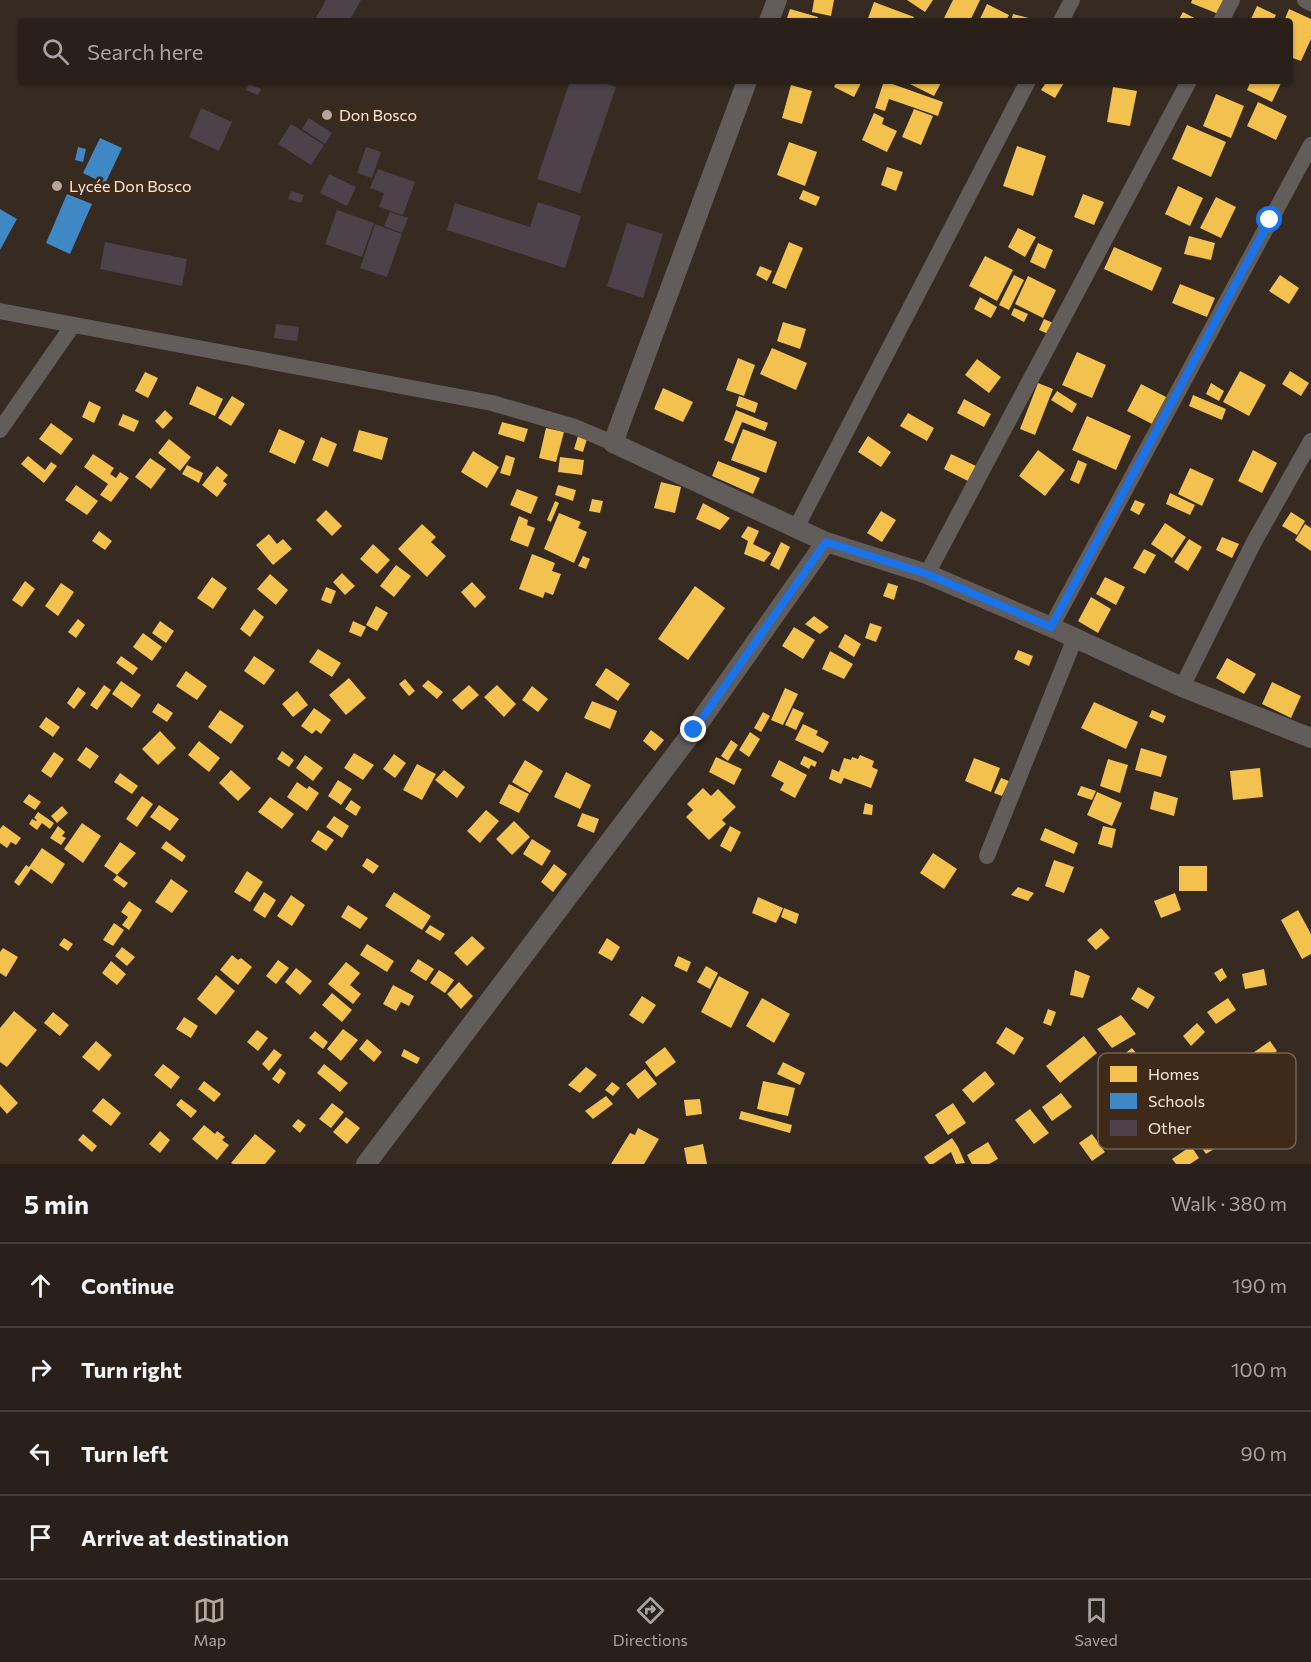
<!DOCTYPE html>
<html lang="en">
<head>
<meta charset="utf-8">
<style>
	:root { --surface:#282019; --page:#342d26; --text:#f1f3f6; --muted:#a5a3a2; --line:#443e38; --accent:#b3a69c }
	body { margin:0; font-family:Commissioner,sans-serif; background:var(--page); color:var(--text) }
	.stop { position:absolute; width:18px; height:18px; margin:-14px; border:4px solid #1a73e8; border-radius:50%; background:#fff }
	.stop.end { background:#1a73e8; border-color:#fff; box-shadow:0 2px 6px #0008 }
	.list { margin:0; padding:0; list-style:none }
	h2 { display:flex; justify-content:space-between; align-items:center; height:78px; margin:0; padding:0 24px; font-size:26px }
	h2 small { font-size:20px; font-weight:400; color:var(--muted) }
	.list li { display:grid; grid-template-columns:39px 1fr auto; gap:18px; align-items:center; box-sizing:border-box; height:84px; padding:0 24px; border-top:2px solid var(--line) }
	.list b { display:block; font-size:22px; white-space:nowrap }
	.list em { font-size:20px; font-style:normal; color:var(--muted) }
	.icon { flex:none; width:33px; height:33px; fill:none; stroke:currentColor; stroke-width:2; stroke-linecap:round; stroke-linejoin:round }
	.map { position:relative; flex:none; width:1311px; height:1164px; overflow:hidden }
	.search { position:absolute; background:var(--surface); box-shadow:0 2px 4px #0004; left:18px; right:18px; top:18px; height:66px; display:flex; align-items:center; gap:15px; box-sizing:border-box; padding:0 21px; border-radius:6px; color:var(--muted); font-size:22px }
	.sheet { height:414px; background:var(--surface) }
	nav { display:flex; justify-content:space-around; align-items:center; box-sizing:border-box; height:84px; border-top:2px solid var(--line); background:var(--surface); font-size:16px; color:var(--muted) }
	nav a { display:grid; justify-items:center; gap:3px }
	nav .on { color:var(--accent) }
	.map>svg:first-child { display:block }
</style>
</head>
<body>
<div class="map">
<svg width="1311" height="1164" viewBox="0 0 1311 1164">
	<rect width="100%" height="100%" fill="#362a21"/>
	<path fill="#f2c14e" d="M814,0H834L831,16L812,12Z
		M907,0H933L925,12Z
		M953,0H980L970,21H950L944,18Z
		M1192,0H1227L1221,15L1191,3Z
		M874,2L914,17L912,21H867Z
		M987,4L1009,15L1006,21H979Z
		M1257,6L1276,15L1273,21H1250Z
		M790,9L818,17L817,21H786Z
		M1289,9L1311,19V39L1301,61L1290,57V21H1284Z
		M1183,12L1200,21H1178Z
		M1013,14L1033,19V21H1011Z
		M837,81H862L854,97L834,87Z
		M884,81L943,102L938,116L889,99L885,111L875,108Z
		M904,81H942L934,96Z
		M1047,81H1065L1055,98L1041,90Z
		M1251,81H1282L1272,102L1247,90Z
		M791,85L812,91L802,124L782,118Z
		M1113,87L1137,91L1130,126L1107,122Z
		M1216,94L1244,106L1231,138L1203,126Z
		M1258,102L1287,116L1276,140L1247,126Z
		M914,109L933,116L921,145L902,137Z
		M874,113L884,118L882,124L897,131L887,152L862,140Z
		M1187,125L1226,142L1211,177L1172,159Z
		M789,142L817,152L805,186L777,175Z
		M1017,146L1046,156L1033,196L1003,186Z
		M887,167L903,172L896,191L881,185Z
		M1178,186L1203,198L1190,226L1165,214Z
		M803,190L820,197L816,206L799,199Z
		M1083,194L1104,202L1094,225L1074,217Z
		M1216,197L1236,207L1221,238L1200,228Z
		M1018,228L1036,237L1025,257L1008,247Z
		M1189,236L1215,243L1211,260L1184,254Z
		M789,242L803,248L786,289L772,283Z
		M1038,243L1053,250L1045,269L1030,262Z
		M1114,247L1162,268L1152,291L1104,269Z
		M985,256L1013,270L997,301L969,286Z
		M760,266L772,271L767,281L756,275Z
		M1014,275L1024,280L1009,310L999,305Z
		M1280,275L1299,288L1289,304L1269,291Z
		M1028,276L1056,290L1043,318L1015,304Z
		M1180,284L1215,298L1207,317L1172,303Z
		M980,297L997,307L991,318L974,309Z
		M1014,308L1028,314L1024,322L1011,315Z
		M1044,319L1058,325L1053,336L1039,330Z
		M783,322L806,329L800,349L777,341Z
		M772,348L807,363L796,390L760,374Z
		M1077,352L1106,365L1092,398L1062,385Z
		M738,358L755,365L744,396L726,390Z
		M977,359L1001,377L989,393L965,375Z
		M1240,371L1266,385L1249,416L1223,402Z
		M1290,371L1309,383L1301,396L1282,384Z
		M145,372L158,378L148,398L135,391Z
		M1038,383L1053,389L1035,435L1020,429Z
		M1211,383L1224,391L1219,401L1206,394Z
		M1141,384L1168,398L1154,425L1127,411Z
		M197,386L223,399L215,416L189,404Z
		M663,388L693,402L683,422L654,409Z
		M1057,391L1077,404L1072,413L1051,400Z
		M1193,395L1226,409L1222,420L1189,406Z
		M232,396L245,404L231,426L218,418Z
		M739,396L758,403L755,413L736,406Z
		M964,399L991,414L984,427L957,413Z
		M89,401L101,407L94,423L82,417Z
		M165,410L173,418L163,429L155,421Z
		M736,410L768,423L765,431L742,422L733,444L724,440Z
		M908,413L934,428L927,441L900,426Z
		M123,414L139,421L134,432L118,425Z
		M1087,416L1131,436L1116,470L1072,450Z
		M502,422L528,429L524,442L498,434Z
		M51,423L73,439L61,455L39,439Z
		M546,428L564,432L556,462L539,458Z
		M279,429L305,441L295,464L269,452Z
		M743,429L777,442L766,473L731,460Z
		M359,430L388,438L382,460L353,451Z
		M578,436L587,439L583,452L574,449Z
		M868,436L891,452L881,467L858,452Z
		M321,437L337,444L328,467L312,460Z
		M169,439L191,457L180,471L158,453Z
		M1038,450L1065,470L1045,496L1019,476Z
		M1253,450L1277,463L1262,493L1238,481Z
		M473,451L499,467L487,488L461,472Z
		M93,454L114,468L110,474L116,478L120,472L129,478L111,502L100,495L108,484L84,467Z
		M951,454L976,466L968,481L944,469Z
		M506,455L515,458L510,476L500,473Z
		M28,456L45,470L51,462L57,466L44,483L21,464Z
		M560,457L584,460L582,475L558,472Z
		M150,458L166,469L151,489L135,477Z
		M1078,460L1087,464L1079,484L1070,480Z
		M718,461L760,478L753,494L712,476Z
		M187,465L203,473L199,483L182,474Z
		M217,466L228,475L223,481L227,484L217,497L202,485Z
		M1190,468L1214,479L1202,506L1178,494Z
		M661,482L681,487L675,513L654,508Z
		M76,485L98,501L87,515L65,500Z
		M558,485L576,490L573,501L555,495Z
		M517,489L538,497L531,514L510,505Z
		M1170,493L1195,505L1190,515L1166,504Z
		M592,499L603,501L600,513L589,511Z
		M1135,500L1145,504L1139,515L1130,510Z
		M555,501L559,503L551,522L547,520Z
		M703,503L730,518L720,530L696,519Z
		M326,510L342,526L332,536L316,520Z
		M881,511L896,520L882,542L867,533Z
		M1291,512L1305,521L1297,535L1282,526Z
		M559,513L581,522L578,528L587,532L574,563L544,549Z
		M519,516L528,520L527,525L535,528L528,547L510,540Z
		M1165,523L1186,537L1172,558L1151,544Z
		M422,524L436,537L431,542L446,556L427,577L398,549Z
		M1305,524L1311,528V551L1295,540Z
		M748,526L759,531L753,544L771,553L764,562L744,554L748,541L741,537Z
		M99,531L112,541L105,550L92,541Z
		M269,534L277,544L283,539L292,549L273,565L256,545Z
		M1222,537L1239,544L1232,558L1216,550Z
		M1189,539L1202,547L1188,571L1174,562Z
		M781,542L790,547L779,570L770,565Z
		M373,544L390,560L377,574L360,559Z
		M1144,549L1156,555L1145,574L1133,568Z
		M532,554L555,563L552,571L561,574L553,595L545,592L543,598L519,589Z
		M583,556L590,559L586,569L578,566Z
		M396,565L411,576L394,597L380,586Z
		M342,573L355,586L345,595L333,582Z
		M270,574L288,590L276,605L257,589Z
		M212,577L227,588L213,609L197,598Z
		M1105,577L1125,587L1116,605L1096,594Z
		M25,581L35,589L22,607L12,600Z
		M472,582L486,597L475,608L461,592Z
		M61,583L74,592L58,616L45,606Z
		M888,583L898,586L894,600L883,596Z
		M695,586L725,608L688,660L658,639Z
		M326,587L336,591L331,604L321,600Z
		M1091,597L1111,609L1098,633L1078,621Z
		M376,606L388,613L377,631L366,625Z
		M254,609L264,617L250,637L240,629Z
		M814,616L829,627L820,634L805,624Z
		M78,619L85,625L76,638L68,632Z
		M160,621L174,631L166,643L152,633Z
		M353,621L366,627L361,637L349,632Z
		M870,623L882,627L876,642L865,638Z
		M794,627L815,640L803,659L782,646Z
		M143,633L162,647L152,661L133,647Z
		M845,634L861,644L854,657L838,647Z
		M318,649L341,663L332,677L309,662Z
		M1018,650L1033,656L1029,666L1014,659Z
		M830,651L853,664L844,679L822,669Z
		M121,656L138,668L133,675L116,663Z
		M254,656L275,670L264,685L244,671Z
		M1227,658L1256,674L1244,694L1216,678Z
		M606,668L630,684L618,701L595,685Z
		M186,671L207,686L197,700L176,686Z
		M349,678L366,698L346,715L329,695Z
		M405,679L415,691L409,696L399,684Z
		M428,680L443,692L437,699L422,686Z
		M121,681L141,695L132,708L112,694Z
		M1272,682L1301,696L1291,718L1262,704Z
		M104,685L111,690L97,710L90,705Z
		M469,685L479,695L462,710L452,700Z
		M497,685L516,704L504,717L484,697Z
		M532,686L548,699L538,712L522,700Z
		M78,687L86,693L74,709L67,703Z
		M785,688L798,694L783,725L771,720Z
		M297,691L308,705L293,717L282,704Z
		M592,701L617,711L610,729L584,718Z
		M1094,702L1138,722L1126,749L1081,728Z
		M158,703L173,713L167,722L152,712Z
		M314,708L331,720L321,734L316,730L312,734L301,726Z
		M793,708L804,713L796,730L785,725Z
		M220,710L244,726L231,744L208,727Z
		M1152,710L1166,716L1163,723L1149,717Z
		M763,712L770,716L761,732L754,728Z
		M46,717L60,727L53,737L39,727Z
		M803,724L818,731L816,735L829,742L823,753L795,740Z
		M651,730L664,740L655,751L643,741Z
		M160,731L176,748L158,765L142,749Z
		M750,732L760,739L749,757L739,750Z
		M731,740L738,745L728,761L721,756Z
		M199,741L220,758L209,772L188,755Z
		M86,747L99,756L90,769L77,760Z
		M1141,748L1167,756L1161,777L1135,770Z
		M282,751L294,760L289,767L277,759Z
		M54,752L64,759L51,778L41,771Z
		M354,753L374,765L363,780L344,768Z
		M394,754L406,763L395,778L383,769Z
		M305,755L323,768L313,781L296,768Z
		M860,755L874,761L872,767L878,770L871,788L844,778L841,784L829,779L832,769L839,772L844,758L851,760L852,757L858,759Z
		M804,756L817,762L815,767L811,765L809,769L800,764Z
		M716,757L742,769L734,785L709,772Z
		M974,758L1000,768L991,792L965,781Z
		M1108,759L1128,765L1120,793L1100,786Z
		M525,760L543,771L530,793L512,782Z
		M779,760L807,775L795,798L780,790L784,783L771,776Z
		M417,764L436,774L422,800L403,790Z
		M1260,768L1263,797L1233,800L1230,771Z
		M231,770L251,788L238,801L219,783Z
		M444,770L465,787L457,798L435,780Z
		M566,772L591,785L580,809L554,797Z
		M120,773L138,786L132,794L114,782Z
		M1001,778L1009,781L1002,796L994,793Z
		M338,780L352,789L341,805L328,796Z
		M297,782L307,789L309,786L319,793L307,811L287,797Z
		M509,784L529,794L519,813L499,803Z
		M1081,786L1096,791L1092,800L1077,795Z
		M703,788L711,796L718,789L736,807L722,820L726,824L709,840L686,817L693,810L687,804Z
		M1154,791L1178,798L1174,816L1150,809Z
		M1097,792L1122,803L1112,826L1087,815Z
		M29,794L41,802L35,810L23,802Z
		M142,796L153,804L137,827L126,819Z
		M270,797L294,814L282,829L258,812Z
		M351,800L361,807L356,816L345,809Z
		M865,803L873,805L872,815L863,814Z
		M159,805L179,819L170,831L150,817Z
		M62,806L68,813L57,823L51,816Z
		M486,810L499,821L480,843L467,831Z
		M38,812L54,823L50,829L42,823L37,830L29,824L32,819L36,821L37,820L34,818Z
		M582,813L599,819L594,833L577,826Z
		M334,816L349,826L342,838L326,827Z
		M514,821L530,837L512,855L496,839Z
		M82,823L101,836L83,863L64,849Z
		M3,825L21,838L16,845L11,842L7,848L0,843V829Z
		M58,826L65,832L62,836L66,838L61,845L50,838Z
		M730,826L741,832L731,852L720,846Z
		M1103,826L1116,829L1112,848L1098,844Z
		M1045,828L1078,843L1074,854L1040,840Z
		M318,830L334,840L326,851L311,841Z
		M532,839L551,851L542,866L523,854Z
		M166,841L186,856L182,862L161,848Z
		M120,842L136,853L117,875L104,866Z
		M42,848L65,864L52,884L31,869L19,886L14,882L26,865L29,867Z
		M933,853L957,869L944,889L920,873Z
		M367,858L379,866L373,874L362,866Z
		M1054,860L1074,867L1064,893L1045,886Z
		M554,864L567,874L553,892L541,882Z
		M1179,866H1207V891H1179Z
		M247,871L263,882L250,902L234,892Z
		M117,875L128,883L124,888L113,880Z
		M171,879L188,891L172,913L155,902Z
		M1018,887L1034,893L1028,901L1011,895Z
		M264,892L276,900L265,918L253,910Z
		M394,892L431,916L422,930L385,906Z
		M1175,893L1181,910L1161,918L1154,901Z
		M291,895L305,905L292,926L277,916Z
		M758,897L783,908L776,923L752,913Z
		M129,901L142,910L129,930L122,925L128,917L121,912Z
		M348,905L368,918L360,929L341,917Z
		M784,908L799,914L796,924L781,917Z
		M1298,910L1311,934V954L1302,959L1281,920Z
		M114,923L124,930L113,946L103,940Z
		M430,925L445,934L440,941L425,932Z
		M1101,928L1110,938L1096,950L1087,940Z
		M472,936L485,948L467,966L454,953Z
		M64,938L73,944L68,951L59,945Z
		M607,938L620,947L612,961L598,953Z
		M367,944L394,961L387,972L360,955Z
		M122,947L135,957L127,966L115,956Z
		M3,948L18,957L6,977L0,973V952Z
		M232,955L238,960L241,958L252,967L238,985L220,970Z
		M678,956L691,962L687,972L674,966Z
		M418,959L434,969L426,981L410,971Z
		M278,960L289,968L276,984L266,976Z
		M111,961L126,974L117,985L102,973Z
		M346,962L360,973L350,985L361,994L353,1004L328,984Z
		M706,966L718,973L710,989L697,982Z
		M296,968L312,981L300,995L285,982Z
		M1222,968L1227,977L1220,982L1214,973Z
		M1264,969L1267,985L1245,989L1242,974Z
		M439,970L454,980L445,993L430,983Z
		M1075,970L1090,976L1083,998L1070,995Z
		M216,975L235,991L216,1015L197,999Z
		M719,976L749,992L731,1028L701,1012Z
		M459,982L473,996L461,1009L447,994Z
		M393,985L414,996L409,1006L401,1002L396,1011L383,1004Z
		M1138,987L1155,997L1148,1009L1131,999Z
		M332,993L352,1010L342,1022L322,1005Z
		M642,996L656,1005L643,1024L629,1015Z
		M762,998L790,1014L774,1043L746,1026Z
		M1228,998L1236,1010L1216,1024L1207,1012Z
		M1048,1009L1056,1012L1051,1026L1043,1023Z
		M14,1011L37,1030L7,1067L0,1062V1028Z
		M53,1012L69,1025L60,1036L44,1023Z
		M1121,1015L1136,1034L1112,1048L1097,1029Z
		M184,1017L198,1026L191,1038L176,1029Z
		M1197,1023L1205,1032L1191,1046L1183,1036Z
		M1006,1027L1024,1038L1014,1055L996,1043Z
		M343,1029L358,1040L341,1061L327,1049Z
		M257,1030L268,1038L258,1051L247,1042Z
		M315,1031L328,1042L323,1049L309,1038Z
		M1084,1036L1097,1053L1060,1083L1046,1066Z
		M367,1039L382,1052L374,1062L359,1049Z
		M96,1041L112,1055L99,1071L82,1057Z
		M1270,1041L1277,1051L1258,1066L1250,1055Z
		M665,1047L676,1062L656,1077L645,1062Z
		M1132,1048L1141,1059L1133,1066L1123,1055Z
		M274,1049L282,1055L269,1071L262,1064Z
		M404,1049L420,1058L417,1064L401,1056Z
		M783,1062L805,1073L800,1085L777,1074Z
		M163,1064L180,1077L171,1089L154,1075Z
		M324,1064L348,1083L340,1092L317,1073Z
		M586,1067L597,1075L580,1093L568,1085Z
		M280,1068L286,1073L279,1084L272,1079Z
		M645,1069L657,1084L638,1099L626,1084Z
		M985,1071L995,1084L973,1103L962,1090Z
		M204,1081L221,1094L214,1102L198,1089Z
		M763,1081L795,1088L788,1116L757,1109Z
		M612,1082L620,1088L613,1096L605,1090Z
		M0,1084L18,1103L7,1114L0,1106Z
		M1061,1093L1072,1107L1052,1121L1042,1107Z
		M606,1096L613,1104L593,1119L585,1111Z
		M103,1098L121,1113L111,1126L92,1111Z
		M181,1099L197,1111L191,1118L176,1105Z
		M700,1099L702,1114L686,1116L684,1100Z
		M332,1103L344,1112L331,1128L319,1119Z
		M953,1103L966,1123L948,1135L935,1115Z
		M1030,1109L1049,1133L1034,1144L1015,1120Z
		M741,1111L792,1125L790,1133L739,1119Z
		M346,1117L360,1128L347,1144L333,1132Z
		M298,1119L306,1125L300,1133L292,1126Z
		M204,1125L215,1134L217,1131L225,1137L222,1140L229,1145L217,1160L192,1139Z
		M638,1128L659,1139L644,1164H611L630,1133L635,1135Z
		M160,1131L170,1140L160,1153L149,1144Z
		M83,1134L97,1146L92,1152L78,1140Z
		M255,1134L276,1151L265,1164H233L231,1163Z
		M1092,1134L1105,1152L1092,1161L1079,1143Z
		M1205,1135L1214,1149L1206,1154L1197,1141Z
		M952,1138L958,1147L965,1163L956,1164L951,1152L933,1164H929L924,1157Z
		M988,1142L998,1159L989,1164H972L967,1155Z
		M703,1144L707,1164H687L684,1148Z
		M1191,1146L1199,1158L1190,1164H1176L1172,1159Z"/>
	<path fill="#3f88c5" d="M100,138L122,148L105,184L83,173Z
		M78,147L86,149L83,162L75,160Z
		M67,194L92,204L70,254L46,243Z
		M0,209L17,219L0,250Z"/>
	<path fill="#4d424a" d="M326,0H361L349,21H314Z
		M570,81H598L616,87L580,193L537,179Z
		M249,84L261,89L258,95L246,90Z
		M201,108L232,122L219,151L189,137Z
		M309,118L332,133L325,144L302,129Z
		M291,124L324,145L311,165L278,144Z
		M366,147L381,152L372,178L357,173Z
		M378,169L415,182L403,215L379,207L384,193L370,188Z
		M329,174L356,187L347,206L320,193Z
		M291,191L304,195L301,203L288,199Z
		M538,202L581,216L565,268L447,230L455,203L530,227Z
		M337,210L374,223L362,257L325,244Z
		M390,212L408,218L402,233L384,226Z
		M627,223L663,234L643,298L607,286Z
		M375,224L402,234L387,277L360,268Z
		M105,242L187,259L182,286L100,269Z
		M276,324L299,327L297,341L274,338Z"/>
	<g fill="none" stroke-linecap="round" stroke-linejoin="round">
		<path stroke="#625c5b" stroke-width="16" d="M1305,0L1311,3
			M1061,21L1072,0
			M1221,21L1232,0
			M0,311L492,403L575,427L613,443
			M0,430L73,325
			M796,528L1028,81
			M927,574L1189,81
			M1051,627L1311,145
			M1182,687L1254,542L1311,441
			M987,856L1075,638"/>
		<path stroke="#625c5b" stroke-width="20" d="M769,21L777,0
			M747,81L613,443L826,542L927,574L1051,627L1182,687L1311,738
			M366,1164L694,730L826,542"/>
	</g>
	<g fill="none" stroke-linecap="round" stroke-linejoin="round">
		<path stroke="#1a73e8" stroke-width="8" d="M694,730L826,542L927,574L1051,627L1270,220"/>
	</g>
	<g fill="#b3a69c" stroke="#3f2918" stroke-width="2">
		<circle cx="327" cy="115" r="6"/>
		<circle cx="57" cy="186" r="6"/>
	</g>
	<g text-anchor="middle" stroke-width="6" stroke-linejoin="round" paint-order="stroke">
		<g font-size="16" fill="#f7e8de" stroke="#3f2918" text-anchor="start">
			<text x="339" y="121">Don Bosco</text>
			<text x="69" y="192">Lycée Don Bosco</text>
		</g>
	</g>
	<rect x="1098" y="1053" width="198" height="96" rx="9" fill="#3f2918" stroke="#766253" stroke-width="1.5"/>
	<rect x="1110" y="1066" width="27" height="16" fill="#f2c14e"/>
	<rect x="1110" y="1093" width="27" height="16" fill="#3f88c5"/>
	<rect x="1110" y="1120" width="27" height="16" fill="#4d424a"/>
	<g font-size="16" fill="#f7e8de">
		<text x="1148" y="1080">Homes</text>
		<text x="1148" y="1107">Schools</text>
		<text x="1148" y="1134">Other</text>
	</g>
</svg>
<div class="stop" style="left:1270px;top:220px"></div>
<div class="stop end" style="left:694px;top:730px"></div>
<div class="search"><svg class="icon" aria-label="search" viewBox="0 0 24 24"><circle cx="10" cy="10" r="6"/><path d="M15 15l6 6"/></svg>Search here</div>
</div>
<section class="sheet">
<h2>5 min<small>Walk · 380 m</small></h2>
<ul class="list">
<li><svg class="icon" aria-label="ahead" viewBox="0 0 24 24"><path d="M12 20V5M6 11l6-6 6 6"/></svg><div><b>Continue</b></div><em>190 m</em></li>
<li><svg class="icon" aria-label="right" viewBox="0 0 24 24"><path d="M7 20v-9h11M14 6l5 5-5 5"/></svg><div><b>Turn right</b></div><em>100 m</em></li>
<li><svg class="icon" aria-label="left" viewBox="0 0 24 24"><path d="M17 20v-9H6M10 6l-5 5 5 5"/></svg><div><b>Turn left</b></div><em>90 m</em></li>
<li><svg class="icon" aria-label="arrive" viewBox="0 0 24 24"><path d="M6 21V4h12l-3 4 3 4H6"/></svg><div><b>Arrive at destination</b></div></li>
</ul>
</section>
<nav>
<a class="on"><svg class="icon" aria-label="map" viewBox="0 0 24 24"><path d="M3 6l6-2 6 2 6-2v14l-6 2-6-2-6 2zM9 4v14M15 6v14"/></svg>Map</a>
<a><svg class="icon" aria-label="directions" viewBox="0 0 24 24"><path d="M12 3l9 9-9 9-9-9zM9 14v-3h6M13 9l2 2-2 2"/></svg>Directions</a>
<a><svg class="icon" aria-label="saved" viewBox="0 0 24 24"><path d="M7 4h10v16l-5-4-5 4z"/></svg>Saved</a>
</nav>
</body>
</html>
